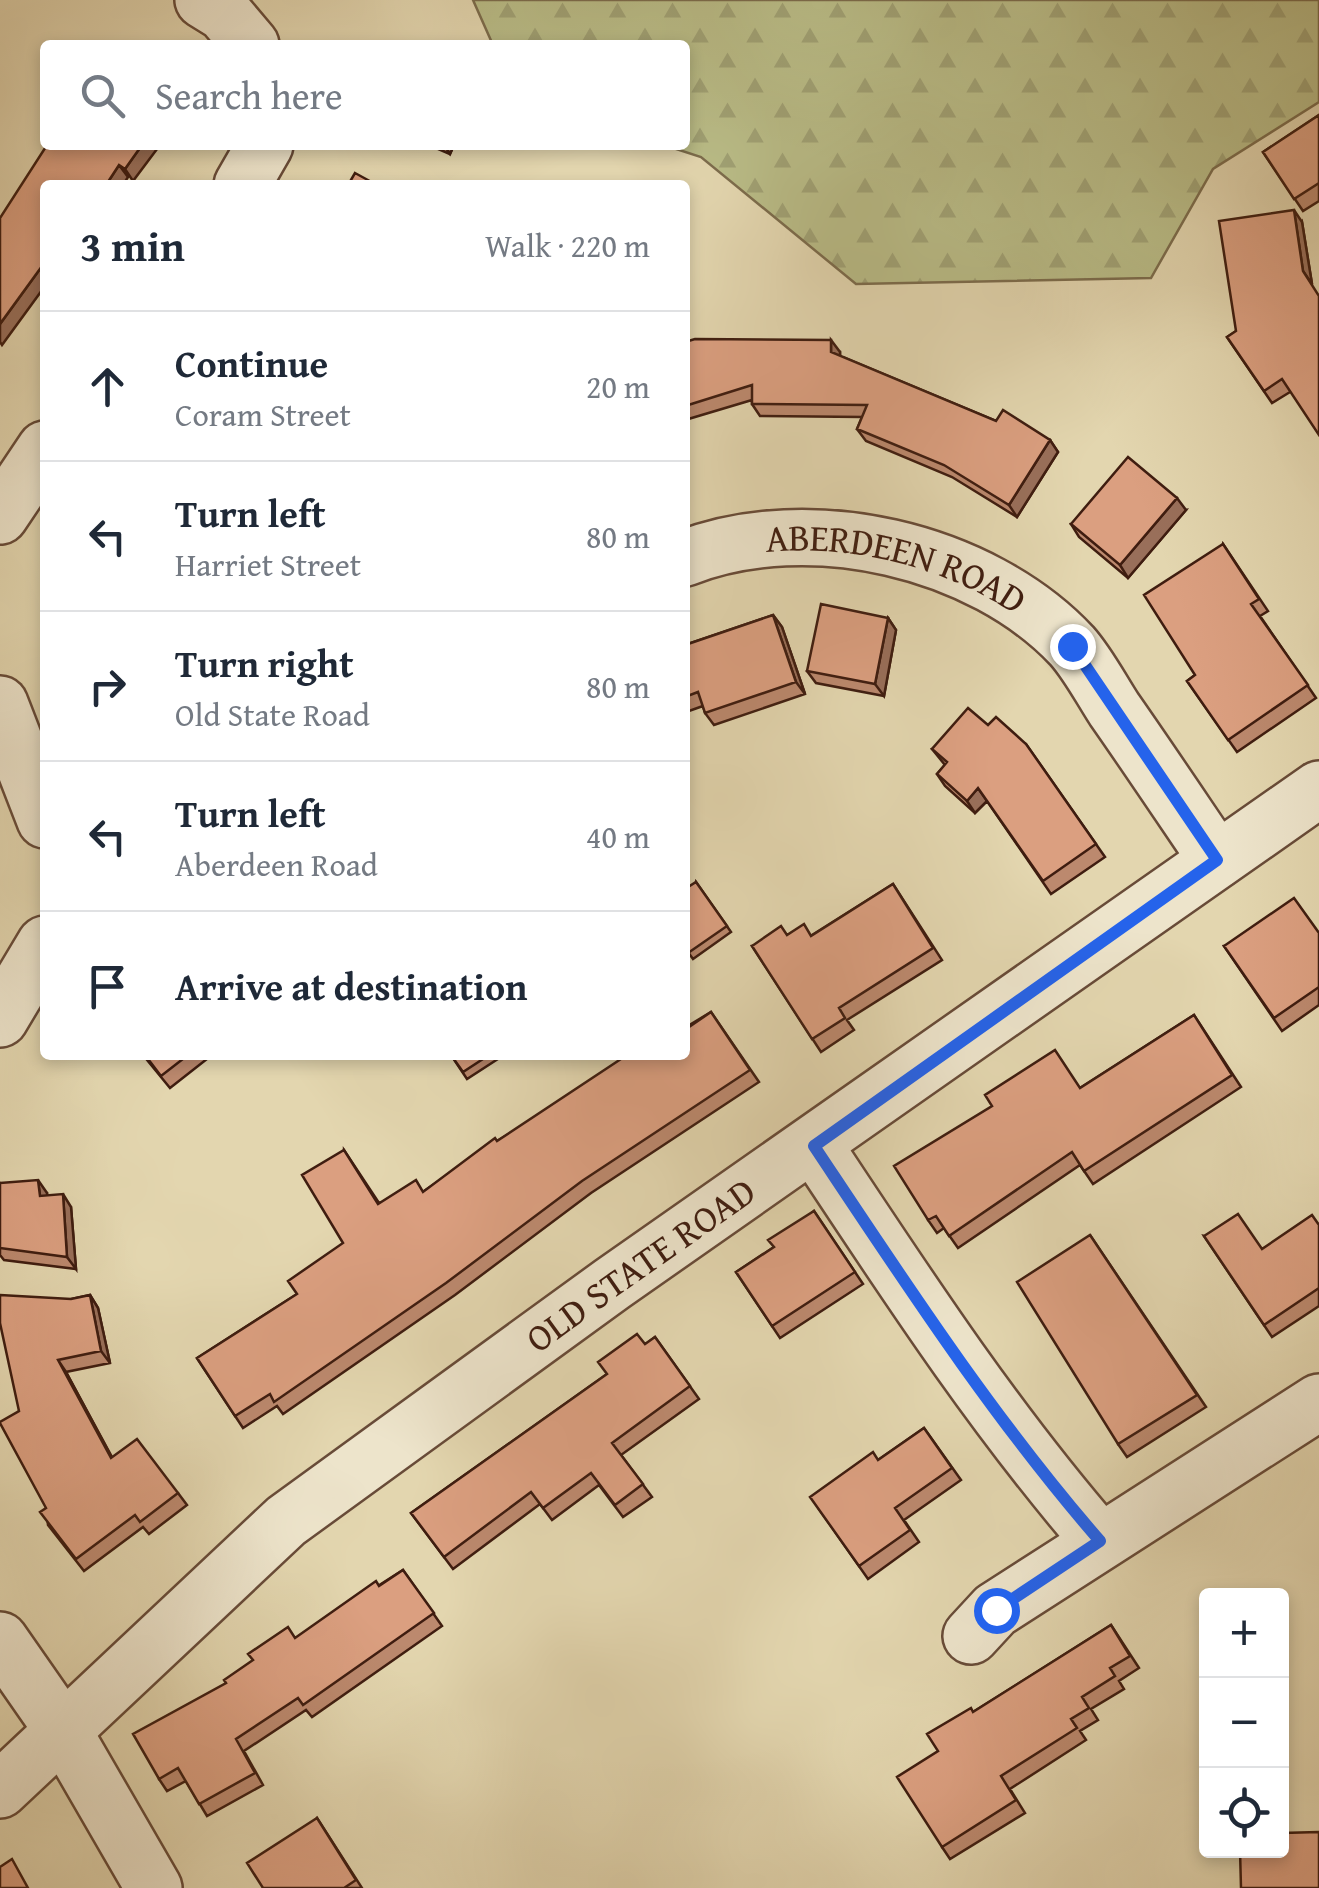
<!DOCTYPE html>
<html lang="en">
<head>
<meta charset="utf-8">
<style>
	:root { --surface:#fff; --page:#f2f2f3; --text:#1f2937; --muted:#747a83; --line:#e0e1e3 }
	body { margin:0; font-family:"Gentium Book Plus",serif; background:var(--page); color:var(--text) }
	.controls { position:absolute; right:30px; bottom:30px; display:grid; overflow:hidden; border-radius:10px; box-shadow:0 5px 15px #0003 }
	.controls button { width:90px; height:90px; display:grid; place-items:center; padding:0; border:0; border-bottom:2px solid var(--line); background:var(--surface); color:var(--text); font:50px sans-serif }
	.stop { position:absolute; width:30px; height:30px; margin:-22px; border:8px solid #2563eb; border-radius:50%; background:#fff }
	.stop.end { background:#2563eb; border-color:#fff; box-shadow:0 2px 10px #0008 }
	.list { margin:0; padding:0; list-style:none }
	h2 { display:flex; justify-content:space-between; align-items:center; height:130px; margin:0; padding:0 40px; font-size:42px }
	h2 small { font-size:32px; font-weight:400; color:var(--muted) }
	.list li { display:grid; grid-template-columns:65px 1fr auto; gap:30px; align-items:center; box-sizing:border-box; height:150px; padding:0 40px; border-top:2px solid var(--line) }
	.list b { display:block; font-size:38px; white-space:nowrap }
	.list p { margin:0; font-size:32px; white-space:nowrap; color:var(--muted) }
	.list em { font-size:32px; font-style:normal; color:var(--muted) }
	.icon { flex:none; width:55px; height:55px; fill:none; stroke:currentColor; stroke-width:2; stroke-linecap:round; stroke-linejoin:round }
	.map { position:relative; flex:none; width:1319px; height:1888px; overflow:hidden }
	.search { position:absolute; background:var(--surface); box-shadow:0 5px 15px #0003; left:40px; top:40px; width:650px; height:110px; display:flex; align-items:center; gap:25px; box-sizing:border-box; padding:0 35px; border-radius:10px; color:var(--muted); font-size:38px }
	.panel { position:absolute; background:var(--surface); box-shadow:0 5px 15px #0003; left:40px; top:180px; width:650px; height:880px; border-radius:10px }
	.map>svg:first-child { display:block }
</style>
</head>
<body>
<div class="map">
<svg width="1319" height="1888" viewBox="0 0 1319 1888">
	<defs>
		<pattern id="forest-firs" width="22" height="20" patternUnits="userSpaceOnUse" patternTransform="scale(2.5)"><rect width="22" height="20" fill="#b9bc87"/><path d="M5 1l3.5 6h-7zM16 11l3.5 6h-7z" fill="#a0a174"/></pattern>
	</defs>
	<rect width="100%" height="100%" fill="#e3d6af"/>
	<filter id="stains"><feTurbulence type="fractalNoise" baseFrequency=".002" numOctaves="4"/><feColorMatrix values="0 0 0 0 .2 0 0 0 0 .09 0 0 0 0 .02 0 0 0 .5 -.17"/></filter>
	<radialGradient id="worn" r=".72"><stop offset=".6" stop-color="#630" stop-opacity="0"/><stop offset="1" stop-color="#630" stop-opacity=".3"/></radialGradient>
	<path fill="url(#forest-firs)" stroke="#7c6c4c" stroke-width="2.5" d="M473,0H1319V102L1213,169L1151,278L856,284L701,157L664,145H685V45H493Z"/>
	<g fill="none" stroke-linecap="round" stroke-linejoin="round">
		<defs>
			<g id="minor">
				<path d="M203,0L224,13L251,45"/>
				<path d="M242,185L265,145"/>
				<path d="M0,516L45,449"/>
				<path id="s1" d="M685,558C809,510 981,549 1072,646C1088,664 1101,689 1114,709C1149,759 1183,810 1217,860"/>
				<path d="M0,704L45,820"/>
				<path d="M0,1019L45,944"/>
				<path d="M814,1145C904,1281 993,1418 1100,1541"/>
				<path d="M971,1636L995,1610L1319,1402"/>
				<path d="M0,1640L62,1729L154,1888"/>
				<path id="s2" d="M0,1790L286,1521L612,1284L1319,789"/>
			</g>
		</defs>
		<use href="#minor" stroke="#684b38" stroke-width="60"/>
		<use href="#minor" stroke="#ede4cb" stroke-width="55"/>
	</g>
	<path fill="#bc896e" stroke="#3f1d10" stroke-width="2.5" d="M1319,115V201L1303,211L1263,152Z
		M429,145H454L450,154Z
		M1302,222L1312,284L1290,392L1272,403L1227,337L1236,331Z
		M685,342L840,352V356L996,421L1050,440L1058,452L1017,517L952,477L866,441L857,429L862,417L760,416L752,404V400L685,420Z
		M1186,510L1128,578L1079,537L1071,524Z
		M1223,544L1268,611L1260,616L1316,698L1237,752L1187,681L1195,675Z
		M773,615L782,627L805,694L714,725L705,713L703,706L689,711L685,705V645Z
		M888,618L896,630L884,696L816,683L807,671Z
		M988,725L1026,744L1105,857L1051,894L987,801L975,813L945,786L937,774L945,765L932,749Z
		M696,882L731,932L693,959L685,948Z
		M893,884L942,960L847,1020L854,1030L821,1052L752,946L812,935Z
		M1319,933V1005L1282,1031L1224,946Z
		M711,1012L759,1082L591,1193L455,1295L283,1414L277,1406L243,1428L197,1358L297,1294L343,1243L344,1150L379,1203L424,1191L497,1141Z
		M1194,1015L1241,1087L1093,1184L1080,1165L958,1248L944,1228L937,1233L928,1220L1080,1088Z
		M143,1055H212L170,1088Z
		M451,1055H504L467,1079Z
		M0,1183L47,1193V1196L71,1207L76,1269L4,1260L0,1255Z
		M814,1211L863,1284L780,1338L736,1272L774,1247Z
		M1319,1224V1306L1272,1337L1204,1236L1262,1249Z
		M1090,1235L1206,1407L1127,1457L1118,1444Z
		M90,1295L98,1308L110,1363L66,1372L112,1457L178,1493L187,1505L149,1534L143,1527L84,1571L48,1525L46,1508L19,1411L71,1299Z
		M655,1337L699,1399L621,1455L652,1497L623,1517L599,1485L552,1520L540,1504L453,1569L411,1513L607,1374Z
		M924,1428L961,1480L904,1520L919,1542L868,1579L819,1509L878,1460Z
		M403,1570L442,1626L312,1717L306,1710L244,1751L263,1785L207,1816L186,1781L167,1791L159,1779L226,1683Z
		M1111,1625L1139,1668L1119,1681L1124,1689L1091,1709L1098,1720L1080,1731L1086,1740L1010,1789L1025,1813L950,1859L942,1847L938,1751L973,1712Z
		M317,1818L362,1888H263Z"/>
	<path fill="#996f5a" stroke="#3f1d10" stroke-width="2.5" d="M142,145H160L133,181L125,169Z
		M444,145H454L450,154Z
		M119,165L128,177L123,185H106Z
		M1294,210L1302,222L1312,284L1303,271Z
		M45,262V286L2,345L0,342V324Z
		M831,340L840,352V364L831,352Z
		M1050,440L1058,452L1017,517L1009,505Z
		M1177,498L1186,510L1128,578L1120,565Z
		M773,615L782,627L805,694L796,682Z
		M888,618L896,630L884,696L875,684Z
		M978,788L987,801L975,813L967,801Z
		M38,1180L47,1193L48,1208L40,1196Z
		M63,1194L71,1207L76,1269L67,1257Z
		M90,1295L98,1308L110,1363L101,1351Z
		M58,1360L66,1372L119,1471L111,1458Z"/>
	<path fill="#db9f80" stroke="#3f1d10" stroke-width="2.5" d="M1319,115V183L1294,199L1263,152Z
		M47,145H142L125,169L119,165L106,185H45V262L0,324V218Z
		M355,173L377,185H348Z
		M1294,210L1303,271L1319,296V435L1282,379L1264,391L1227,337L1236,331L1219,221Z
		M695,339L831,340V352L996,421L1003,410L1050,440L1009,505L944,465L857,429L867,405L752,404V385L685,406V342Z
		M1128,457L1177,498L1120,565L1071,524Z
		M1223,544L1259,599L1251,604L1308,685L1228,740L1187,681L1195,675L1144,595Z
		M821,604L888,618L875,684L807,671Z
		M773,615L796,682L705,713L698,692L685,697V645Z
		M968,708L988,725L996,717L1026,744L1096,844L1043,881L978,788L967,801L937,774L947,762L932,749Z
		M696,882L727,926L688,953L685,948V889Z
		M893,884L933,948L839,1008L845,1018L812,1039L752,946L781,926L787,935L804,924L811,936Z
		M1294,898L1319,933V987L1274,1018L1224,946Z
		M711,1012L750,1070L582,1181L446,1283L274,1402L270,1394L235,1416L197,1358L297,1294L288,1281L343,1243L302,1175L344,1150L378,1204L416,1180L423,1192L495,1138L497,1141L627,1055H685V1021L689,1027Z
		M1194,1015L1232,1075L1084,1171L1072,1152L949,1236L936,1216L928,1220L894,1166L992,1106L985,1095L1055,1050L1080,1088Z
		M145,1055H188L161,1076Z
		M451,1055H489L463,1072Z
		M38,1180L40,1196L63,1194L67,1257L0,1248V1183Z
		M814,1211L855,1272L772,1326L736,1272L774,1247L768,1240Z
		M1238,1214L1262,1249L1312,1215L1319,1225V1288L1264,1325L1204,1236Z
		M1090,1235L1197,1395L1118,1444L1017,1282Z
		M0,1295L71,1299L90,1295L101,1351L58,1360L111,1458L137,1439L178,1493L140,1522L135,1515L76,1559L40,1512L46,1508L0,1423V1422L19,1411L0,1323Z
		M637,1334L645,1344L655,1337L690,1386L612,1443L643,1484L615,1505L591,1473L543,1508L531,1492L444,1557L411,1513L607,1374L598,1362Z
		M924,1428L952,1468L895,1508L910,1530L859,1566L810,1497L873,1452L878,1460Z
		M403,1570L434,1613L303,1705L298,1698L236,1739L255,1773L199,1804L178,1768L159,1779L133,1734L226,1683L224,1680L253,1660L248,1654L288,1627L295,1638L376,1581L379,1586Z
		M1111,1625L1130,1656L1110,1668L1115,1676L1082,1697L1089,1708L1071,1719L1077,1728L1001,1776L1016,1800L942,1847L897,1777L938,1751L927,1734L971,1708L973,1712Z
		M317,1818L356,1880L344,1888H263L247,1863Z
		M1319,1832V1888H1241L1240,1850H1282V1833Z
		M12,1859L28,1888H0V1867Z"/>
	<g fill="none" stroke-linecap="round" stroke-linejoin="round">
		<path stroke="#2563eb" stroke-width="12" d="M996,1610L1100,1541C993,1418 904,1281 814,1146L1217,860L1072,646"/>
	</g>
	<g text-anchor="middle" stroke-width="8" stroke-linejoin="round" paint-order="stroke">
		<g font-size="38" fill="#3f1d10" stroke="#ede4cb">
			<text dy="13" stroke="none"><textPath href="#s1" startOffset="218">ABERDEEN ROAD</textPath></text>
			<text dy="13" stroke="none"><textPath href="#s2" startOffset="830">OLD STATE ROAD</textPath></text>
		</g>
	</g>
	<rect width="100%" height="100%" filter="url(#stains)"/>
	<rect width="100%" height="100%" fill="url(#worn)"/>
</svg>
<div class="controls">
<button>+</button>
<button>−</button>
<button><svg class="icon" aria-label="locate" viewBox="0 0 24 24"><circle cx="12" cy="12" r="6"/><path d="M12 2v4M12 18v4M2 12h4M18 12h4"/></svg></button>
</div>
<div class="stop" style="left:996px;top:1610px"></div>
<div class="stop end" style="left:1072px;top:646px"></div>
<div class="search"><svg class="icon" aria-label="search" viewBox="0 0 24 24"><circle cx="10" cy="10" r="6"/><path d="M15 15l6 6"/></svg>Search here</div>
<section class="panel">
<h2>3 min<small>Walk · 220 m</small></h2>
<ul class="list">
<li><svg class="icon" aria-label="ahead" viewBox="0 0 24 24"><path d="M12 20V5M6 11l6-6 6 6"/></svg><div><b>Continue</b><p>Coram Street</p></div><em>20 m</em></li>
<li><svg class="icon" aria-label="left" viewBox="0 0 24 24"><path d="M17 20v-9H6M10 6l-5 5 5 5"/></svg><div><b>Turn left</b><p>Harriet Street</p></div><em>80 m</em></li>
<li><svg class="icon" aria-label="right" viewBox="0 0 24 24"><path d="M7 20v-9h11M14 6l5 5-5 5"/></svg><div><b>Turn right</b><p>Old State Road</p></div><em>80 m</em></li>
<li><svg class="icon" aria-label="left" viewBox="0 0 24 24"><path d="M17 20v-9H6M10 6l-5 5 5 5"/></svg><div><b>Turn left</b><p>Aberdeen Road</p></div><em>40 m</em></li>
<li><svg class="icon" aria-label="arrive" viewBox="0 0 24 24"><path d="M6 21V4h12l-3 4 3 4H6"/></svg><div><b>Arrive at destination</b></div></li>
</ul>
</section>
</div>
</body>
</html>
